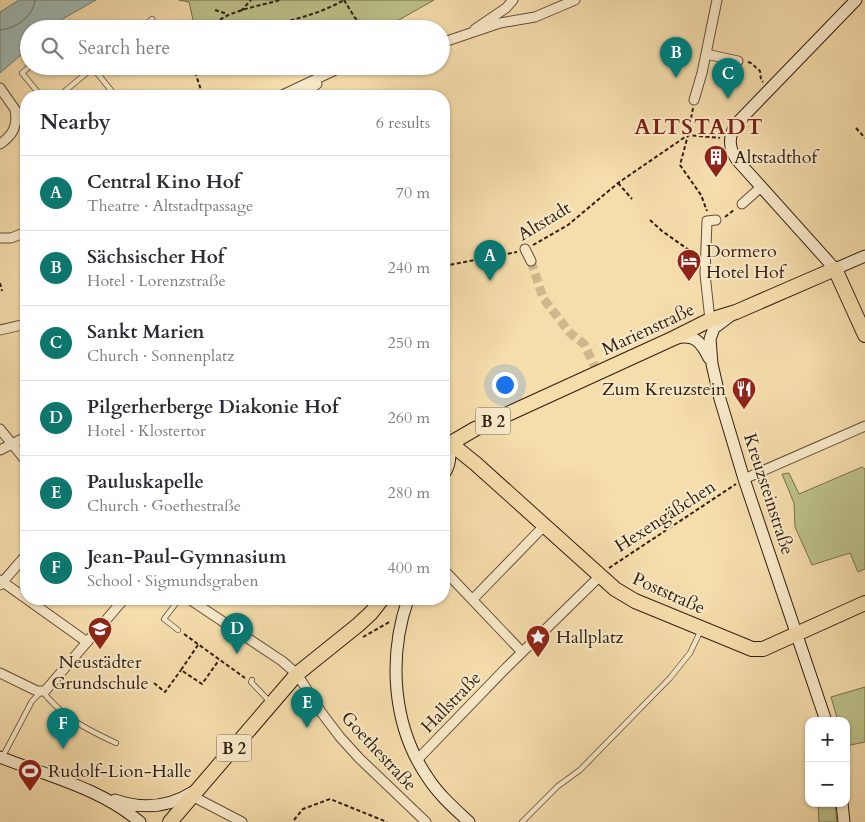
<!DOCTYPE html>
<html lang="en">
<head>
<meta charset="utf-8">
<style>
	:root { --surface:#fff; --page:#f2f2f3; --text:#2b2b33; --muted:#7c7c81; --line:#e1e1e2; --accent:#0f766e }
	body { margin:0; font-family:Cardo,serif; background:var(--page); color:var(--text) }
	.controls { position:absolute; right:15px; bottom:15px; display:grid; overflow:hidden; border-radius:10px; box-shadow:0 1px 4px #0004 }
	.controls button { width:45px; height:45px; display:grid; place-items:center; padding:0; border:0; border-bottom:1px solid var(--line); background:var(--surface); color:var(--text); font:25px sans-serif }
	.you { position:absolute; left:504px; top:384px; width:18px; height:18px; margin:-12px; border:4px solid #fff; border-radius:50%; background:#1a73e8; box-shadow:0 0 0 8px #1a73e833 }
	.badge { display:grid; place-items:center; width:32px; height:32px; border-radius:50%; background:var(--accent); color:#fff; font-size:16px; font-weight:700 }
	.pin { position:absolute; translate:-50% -41px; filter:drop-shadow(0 1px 2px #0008) }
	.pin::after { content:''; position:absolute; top:26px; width:18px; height:15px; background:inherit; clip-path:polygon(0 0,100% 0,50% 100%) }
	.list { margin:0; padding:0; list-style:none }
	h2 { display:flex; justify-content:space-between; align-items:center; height:65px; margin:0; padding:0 20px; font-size:21px }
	h2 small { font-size:16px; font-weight:400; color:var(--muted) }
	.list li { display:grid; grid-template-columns:32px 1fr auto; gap:15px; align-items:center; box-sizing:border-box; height:75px; padding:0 20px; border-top:1px solid var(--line) }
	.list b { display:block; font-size:19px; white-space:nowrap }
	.list p { margin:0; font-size:16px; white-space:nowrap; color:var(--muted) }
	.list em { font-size:16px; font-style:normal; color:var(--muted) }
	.icon { flex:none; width:28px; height:28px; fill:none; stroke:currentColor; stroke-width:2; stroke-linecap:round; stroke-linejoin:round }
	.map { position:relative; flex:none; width:865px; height:822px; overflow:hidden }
	.search { position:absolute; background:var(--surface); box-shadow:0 1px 4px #0004; left:20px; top:20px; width:430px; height:55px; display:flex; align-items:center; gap:12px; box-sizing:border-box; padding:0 18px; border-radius:28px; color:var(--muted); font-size:19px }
	.panel { position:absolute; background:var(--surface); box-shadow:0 1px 4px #0004; left:20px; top:90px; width:430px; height:515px; border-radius:20px }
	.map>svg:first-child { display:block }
</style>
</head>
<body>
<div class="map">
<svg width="865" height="822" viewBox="0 0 865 822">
	<rect width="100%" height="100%" fill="#f6ddac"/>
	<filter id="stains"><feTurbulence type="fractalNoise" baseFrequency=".004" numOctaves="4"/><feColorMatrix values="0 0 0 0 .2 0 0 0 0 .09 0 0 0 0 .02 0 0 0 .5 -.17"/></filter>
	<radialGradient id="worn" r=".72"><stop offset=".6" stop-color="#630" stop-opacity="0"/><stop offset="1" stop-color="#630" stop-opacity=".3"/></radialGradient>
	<path fill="#bcc189" stroke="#76704e" d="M179,0H434L383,29H317L303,24L271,29H195L189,2Z
		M862,467L865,469V569L858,572L850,553L812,565L795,527L794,503L782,474L789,473L799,494Z
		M865,687V742L846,746V721H838L831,697Z
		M818,803H835L837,822H819Z"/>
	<path fill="#a0bab4" stroke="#737c74" d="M19,0H96L59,21L51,29H29V48L0,73V12Z"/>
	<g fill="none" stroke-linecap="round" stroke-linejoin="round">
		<path stroke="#686d64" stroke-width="1" d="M0,30C15,29 34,16 35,0"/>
		<path stroke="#ceb78d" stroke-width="9" stroke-dasharray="9 4.5" stroke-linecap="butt" d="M531,261L543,298L570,333L584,344L595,367"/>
		<defs>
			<path id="lane" d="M140,29L152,19
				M30,66L22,73L41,96
				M93,68L114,94
				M59,96L95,66
				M177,602L164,619L178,630
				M252,680L251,682L271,703
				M3,756L32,701L42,691C64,718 86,729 116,743
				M522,822L558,786L580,770L670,678L690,653L701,630"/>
			<path id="street" d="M475,29L506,8L513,0
				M441,43L500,23L535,17L575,0
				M706,54L738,61
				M0,88L26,125
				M280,96L344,66
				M300,96L317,84
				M694,100L702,73L717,0
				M0,144C13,135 18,126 15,110
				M742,204L761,187
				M0,238H11L26,232
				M525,249L531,261
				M710,320L705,274L707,221L716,220
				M0,330L26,324
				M0,429L26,461
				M0,450L26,437
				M744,479L865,426
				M444,570L522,652
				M0,580L87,642
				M0,585L26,555
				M189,599L282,661L297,674L321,712L340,737L359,758L426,822
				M473,599L544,526
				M0,673L37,691H45L124,599
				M417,760L507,667L600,576
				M192,796L242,822"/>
			<path id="secondary" d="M856,0L737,123C728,136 728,147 737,160L835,269L865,256
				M730,316L714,328L710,339L712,364L720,399L744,479L826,721
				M676,338C695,334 701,342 709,358
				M444,474C451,465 450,454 450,443
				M408,599C388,657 392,726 428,778C439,795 454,808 469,822
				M0,757C48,776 100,788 140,822
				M115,800C143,810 169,807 193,792
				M842,803L844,822"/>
			<path id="primary" d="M450,443L476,464L615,589L635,601L752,649H763L865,603
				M444,447L475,429L674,338L710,320L736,312L835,269L865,335
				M170,822L297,674L358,625L371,613L382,599"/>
		</defs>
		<use href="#lane" stroke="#624f39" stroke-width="6"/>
		<use href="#street" stroke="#624f39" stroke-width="11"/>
		<use href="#secondary" stroke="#302013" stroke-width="13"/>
		<use href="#primary" stroke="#302013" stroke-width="16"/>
		<path stroke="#302013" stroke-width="2" stroke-dasharray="4 2.5" stroke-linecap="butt" d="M344,0L355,18L368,29
			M215,10L227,14
			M241,11L251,0
			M211,29C221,11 261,6 280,0
			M259,29C289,20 316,16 344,0
			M748,62L751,63L760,71L761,80L763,82
			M193,66L203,96
			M693,108L688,135L680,165L701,195L707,211
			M856,128L865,138
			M618,183L632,199
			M725,217L735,209
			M650,220L662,231L696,255
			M533,245L568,225L618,183L688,135L720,138
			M444,266L517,252
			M0,283L2,291
			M444,427L450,432
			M609,568L736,484
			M184,634L245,678
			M363,637L391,621
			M198,645L181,670L202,684L219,660
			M154,683L165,692L181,670
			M294,820L303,809L330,799L387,822"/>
		<use href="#lane" stroke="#f9e9c9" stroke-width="4.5"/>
		<use href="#street" stroke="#f9e9c9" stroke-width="9"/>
		<use href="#secondary" stroke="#f9e9c9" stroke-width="11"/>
		<use href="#primary" stroke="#f6ddac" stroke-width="14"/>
	</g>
	<defs>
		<symbol id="building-pin" viewBox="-11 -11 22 30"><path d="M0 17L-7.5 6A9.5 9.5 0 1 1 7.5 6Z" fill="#8f2418" stroke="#f9e9c9"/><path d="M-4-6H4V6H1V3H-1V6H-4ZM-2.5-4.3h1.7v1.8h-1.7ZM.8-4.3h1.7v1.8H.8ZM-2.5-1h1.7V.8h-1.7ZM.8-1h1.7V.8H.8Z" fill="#fff"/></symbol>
		<symbol id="hotel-pin" viewBox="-11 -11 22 30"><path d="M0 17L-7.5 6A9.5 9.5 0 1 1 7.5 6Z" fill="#8f2418" stroke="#f9e9c9"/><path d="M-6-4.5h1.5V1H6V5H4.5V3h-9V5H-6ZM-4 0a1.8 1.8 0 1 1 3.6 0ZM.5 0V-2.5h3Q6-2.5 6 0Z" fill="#fff"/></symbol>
		<symbol id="restaurant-pin" viewBox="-11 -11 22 30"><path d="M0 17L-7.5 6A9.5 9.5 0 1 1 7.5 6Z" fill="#8f2418" stroke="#f9e9c9"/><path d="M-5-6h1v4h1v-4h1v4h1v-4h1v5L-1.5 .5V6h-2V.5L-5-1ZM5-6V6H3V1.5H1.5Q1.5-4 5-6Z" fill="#fff"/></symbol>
		<symbol id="school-pin" viewBox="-11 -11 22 30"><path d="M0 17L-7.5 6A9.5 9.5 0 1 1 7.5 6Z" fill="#8f2418" stroke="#f9e9c9"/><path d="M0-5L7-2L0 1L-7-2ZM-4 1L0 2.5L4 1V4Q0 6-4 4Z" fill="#fff"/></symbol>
		<symbol id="sight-pin" viewBox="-11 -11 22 30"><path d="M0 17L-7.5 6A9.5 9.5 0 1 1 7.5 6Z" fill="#8f2418" stroke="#f9e9c9"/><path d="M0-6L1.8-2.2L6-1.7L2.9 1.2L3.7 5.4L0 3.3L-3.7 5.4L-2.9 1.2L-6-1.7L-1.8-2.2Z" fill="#fff"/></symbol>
		<symbol id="stadium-pin" viewBox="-11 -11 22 30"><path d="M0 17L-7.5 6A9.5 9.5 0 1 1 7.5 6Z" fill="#8f2418" stroke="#f9e9c9"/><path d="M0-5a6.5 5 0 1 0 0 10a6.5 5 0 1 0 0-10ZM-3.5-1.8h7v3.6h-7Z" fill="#fff"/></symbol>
	</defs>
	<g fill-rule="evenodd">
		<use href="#building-pin" x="702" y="143" width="28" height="38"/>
		<use href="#hotel-pin" x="675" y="247" width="28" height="38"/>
		<use href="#restaurant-pin" x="730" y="375" width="28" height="38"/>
		<use href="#school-pin" x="86" y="615" width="28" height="38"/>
		<use href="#sight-pin" x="524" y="623" width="28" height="38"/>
		<use href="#stadium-pin" x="16" y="757" width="28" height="38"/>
	</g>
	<g text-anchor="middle" stroke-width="4" stroke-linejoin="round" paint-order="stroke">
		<g fill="#f9e9c9" stroke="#6c5c4a" stroke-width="1">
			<rect x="475.5" y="407.5" width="35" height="27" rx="4"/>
			<rect x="216.5" y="734.5" width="35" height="27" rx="4"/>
		</g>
		<g font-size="16" font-weight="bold" fill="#302013">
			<text x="493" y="427">B 2</text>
			<text x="234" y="754">B 2</text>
		</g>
		<g font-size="18" fill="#302013" stroke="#f9e9c9" text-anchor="start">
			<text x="734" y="163">Altstadthof</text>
			<text x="706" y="257">Dormero<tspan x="706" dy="21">Hotel Hof</tspan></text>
			<text x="726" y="395" text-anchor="end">Zum Kreuzstein</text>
			<text x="556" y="643">Hallplatz</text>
			<text x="100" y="668" text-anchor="middle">Neustädter<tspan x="100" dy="21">Grundschule</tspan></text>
			<text x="48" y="777">Rudolf-Lion-Halle</text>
		</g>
		<g font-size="18" fill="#302013" stroke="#f9e9c9">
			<text transform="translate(544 221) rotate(-31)" y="6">Altstadt</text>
			<text transform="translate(648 329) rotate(-25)" y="6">Marienstraße</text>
			<text transform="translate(769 494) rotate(72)" y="6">Kreuzsteinstraße</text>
			<text transform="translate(665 516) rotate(-33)" y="6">Hexengäßchen</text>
			<text transform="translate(669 593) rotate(24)" y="6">Poststraße</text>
			<text transform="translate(451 702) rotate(-46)" y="6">Hallstraße</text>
			<text transform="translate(379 751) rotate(47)" y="6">Goethestraße</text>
		</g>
		<g font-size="22" font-weight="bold" letter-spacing="1" fill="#7a1f14" stroke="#f9e9c9">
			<text x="699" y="134">ALTSTADT</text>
		</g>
	</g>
	<rect width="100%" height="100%" filter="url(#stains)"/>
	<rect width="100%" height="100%" fill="url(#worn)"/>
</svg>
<div class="controls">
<button>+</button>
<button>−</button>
</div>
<div class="you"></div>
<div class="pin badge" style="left:490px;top:281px">A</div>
<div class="pin badge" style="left:676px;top:78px">B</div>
<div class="pin badge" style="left:728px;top:99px">C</div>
<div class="pin badge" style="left:237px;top:654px">D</div>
<div class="pin badge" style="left:307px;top:728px">E</div>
<div class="pin badge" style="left:63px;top:749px">F</div>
<div class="search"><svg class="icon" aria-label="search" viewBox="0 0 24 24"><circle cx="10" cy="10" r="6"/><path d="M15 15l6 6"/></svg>Search here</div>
<section class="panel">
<h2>Nearby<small>6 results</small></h2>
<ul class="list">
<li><span class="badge">A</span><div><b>Central Kino Hof</b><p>Theatre · Altstadtpassage</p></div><em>70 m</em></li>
<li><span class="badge">B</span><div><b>Sächsischer Hof</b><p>Hotel · Lorenzstraße</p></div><em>240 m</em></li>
<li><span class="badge">C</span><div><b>Sankt Marien</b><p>Church · Sonnenplatz</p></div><em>250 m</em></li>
<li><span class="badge">D</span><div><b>Pilgerherberge Diakonie Hof</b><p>Hotel · Klostertor</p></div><em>260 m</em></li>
<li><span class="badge">E</span><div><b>Pauluskapelle</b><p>Church · Goethestraße</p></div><em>280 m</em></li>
<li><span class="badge">F</span><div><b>Jean-Paul-Gymnasium</b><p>School · Sigmundsgraben</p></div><em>400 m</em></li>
</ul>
</section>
</div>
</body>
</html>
